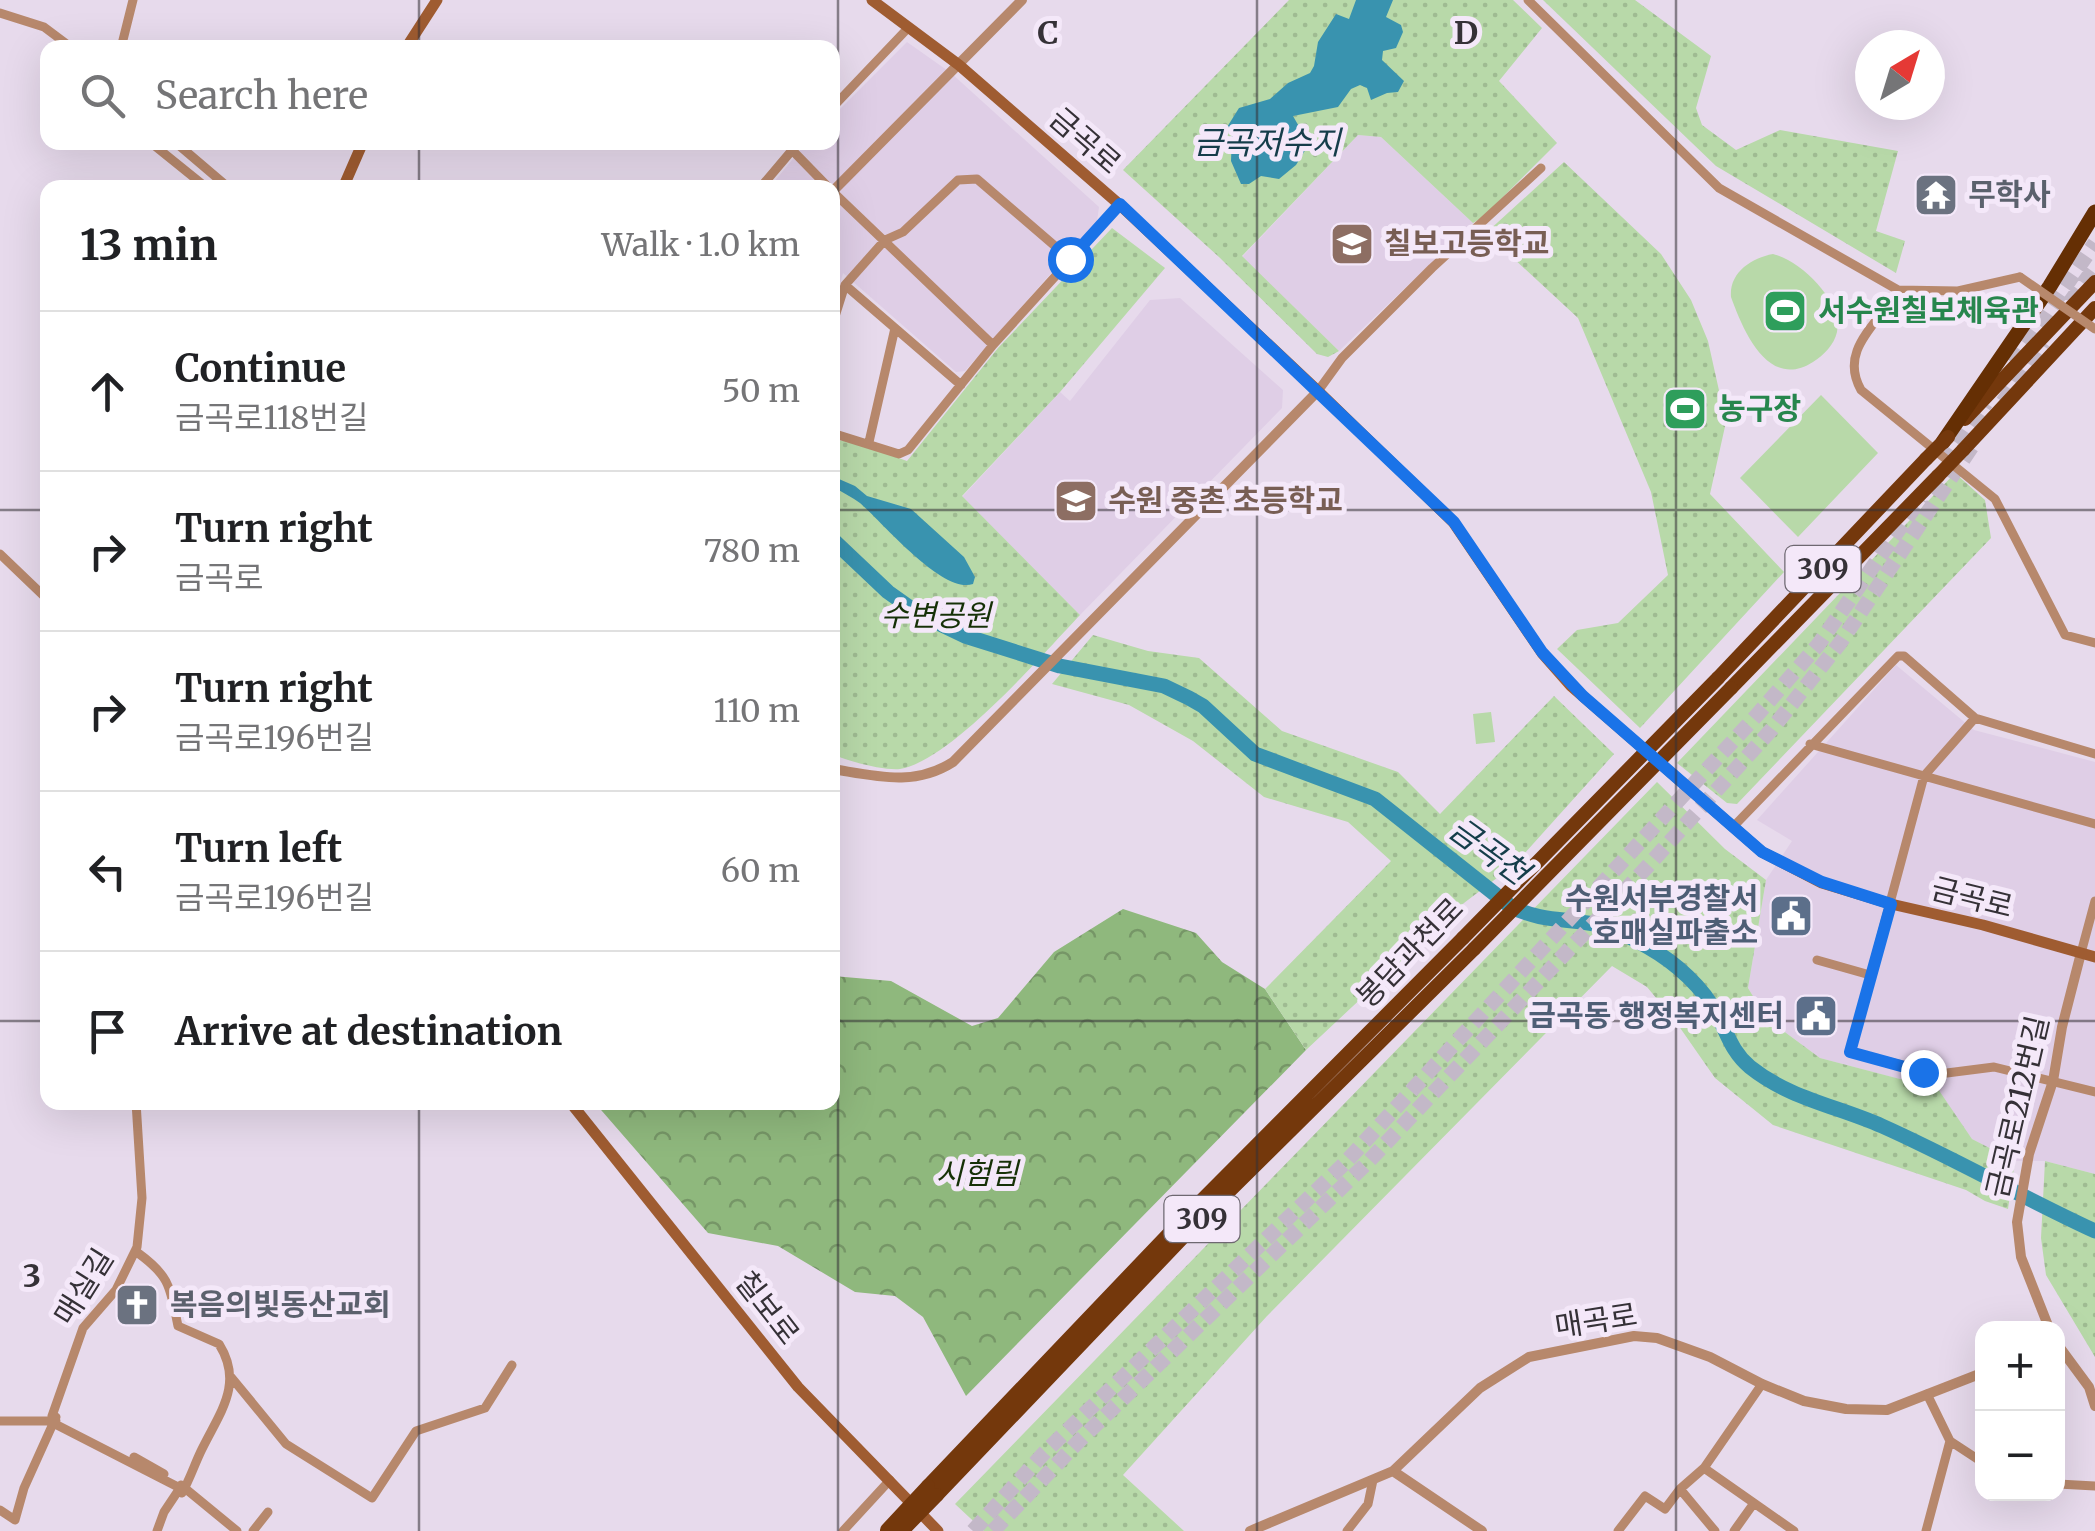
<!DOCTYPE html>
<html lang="en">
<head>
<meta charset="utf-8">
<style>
	:root { --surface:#fff; --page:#f6f6f6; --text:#202124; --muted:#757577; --line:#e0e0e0 }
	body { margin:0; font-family:Merriweather,"Noto Sans KR",serif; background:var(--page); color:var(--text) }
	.controls { position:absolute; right:30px; bottom:30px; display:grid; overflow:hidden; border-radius:20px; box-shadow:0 10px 40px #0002 }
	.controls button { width:90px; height:90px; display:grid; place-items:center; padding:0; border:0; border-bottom:2px solid var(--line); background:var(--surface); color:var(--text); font:50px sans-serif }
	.compass { position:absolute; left:1855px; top:30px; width:90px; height:90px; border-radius:50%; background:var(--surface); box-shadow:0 10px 40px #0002; rotate:38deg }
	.stop { position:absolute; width:30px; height:30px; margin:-22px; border:8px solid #1a73e8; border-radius:50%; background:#fff }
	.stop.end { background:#1a73e8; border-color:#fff; box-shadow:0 2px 10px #0008 }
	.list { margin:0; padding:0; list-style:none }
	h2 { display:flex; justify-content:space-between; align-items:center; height:130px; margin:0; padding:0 40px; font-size:42px }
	h2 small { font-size:32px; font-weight:400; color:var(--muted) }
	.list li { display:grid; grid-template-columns:65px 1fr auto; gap:30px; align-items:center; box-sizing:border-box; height:160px; padding:0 40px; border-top:2px solid var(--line) }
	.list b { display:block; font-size:38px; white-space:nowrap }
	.list p { margin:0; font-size:32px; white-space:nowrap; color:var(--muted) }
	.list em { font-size:32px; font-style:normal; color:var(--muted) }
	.icon { flex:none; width:55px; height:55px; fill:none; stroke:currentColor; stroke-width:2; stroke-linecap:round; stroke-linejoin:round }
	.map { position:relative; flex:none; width:2095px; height:1531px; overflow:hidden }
	.search { position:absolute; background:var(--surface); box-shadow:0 10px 40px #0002; left:40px; top:40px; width:800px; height:110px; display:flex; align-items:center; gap:25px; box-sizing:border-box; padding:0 35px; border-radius:20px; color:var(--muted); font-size:38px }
	.panel { position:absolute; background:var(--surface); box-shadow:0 10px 40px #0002; left:40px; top:180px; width:800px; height:930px; border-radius:20px }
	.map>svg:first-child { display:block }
</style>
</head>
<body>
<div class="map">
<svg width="2095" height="1531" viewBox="0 0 2095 1531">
	<defs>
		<pattern id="forest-crowns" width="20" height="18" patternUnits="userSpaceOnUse" patternTransform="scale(2.5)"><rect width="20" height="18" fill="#8fb87d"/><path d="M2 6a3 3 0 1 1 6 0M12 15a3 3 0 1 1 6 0" fill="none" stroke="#769667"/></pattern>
		<pattern id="park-dots" width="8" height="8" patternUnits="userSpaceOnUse" patternTransform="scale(2.5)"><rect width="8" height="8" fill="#b8d9a9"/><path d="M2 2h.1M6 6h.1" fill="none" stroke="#9fbb92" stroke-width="1.8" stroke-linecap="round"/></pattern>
	</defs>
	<rect width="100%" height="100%" fill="#e7daec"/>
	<path fill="#dfcee6" d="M907,42L951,73L1099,207L1097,221L965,371L956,372L843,273L833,309L832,188H769L806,143L832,142L833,116Z
		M1358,135L1381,137L1473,223L1339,351L1242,257Z
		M1180,298L1283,390L1282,408L1080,615L962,497L1060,392L1070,401L1150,300Z
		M1896,665L1974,730L2095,762V1174L2045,1161H2015L1972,1139L1937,1089L1820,1058L1767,1019L1748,988L1766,880L1792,841L1757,820Z"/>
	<path fill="#b8d9a9" d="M1773,254C1801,261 1842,300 1837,332C1834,345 1824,355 1813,362C1768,391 1743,330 1731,297C1729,273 1751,258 1773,254Z
		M1821,395L1878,453L1798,537L1740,478Z
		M1491,712L1495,742L1476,744L1473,714Z"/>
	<path fill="url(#forest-crowns)" d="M1123,909L1196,933L1222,962L1265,989L1306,1050L966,1396L923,1317L895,1296L855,1292L778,1246L708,1233L595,1103L832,1102L833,976L891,981L972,1026L998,1018L1054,952Z"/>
	<path fill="url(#park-dots)" d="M1289,0H1513L1542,28L1499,81L1557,143L1483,217L1473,223L1381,137L1358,135L1242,256L1339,351L1328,357L1317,354L1219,257L1123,170Z
		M1543,0H1635L1711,56L1696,108L1702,125L1736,150L1780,130L1898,151L1876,231L1905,241L1896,273L1716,166Z
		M1564,162L1661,254L1691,300L1708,341L1726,422L1710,494L1784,572L1640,728L1557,649L1577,630L1618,623L1668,575L1651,492L1578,318L1486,233Z
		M1112,228L1165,268L1060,392L962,496L1080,615C1042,655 952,760 900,769C886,771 845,761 833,754L832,439L856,443L907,461L998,348Z
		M1955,473L1985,500L1991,538L1737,804L1727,803L1677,763Z
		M1093,635L1148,651L1199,658L1282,731L1398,772L1440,814L1554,696L1614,754L1514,865L1460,906L1306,1050L1265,989L1391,861L1348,822L1264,797L1193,741L1129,705L1052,684Z
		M1657,782L1725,849L1766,880L1748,988L1767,1019L1820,1058L1938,1089L1972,1139L2015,1161L2008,1209L1985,1201L1966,1190L1773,1125L1715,1078L1676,1022L1647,987L1612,966L1267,1316L1123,1475L1184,1531H984L955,1504Z
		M2045,1161L2095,1174V1357L2046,1275L2041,1238Z"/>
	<path fill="#3993af" d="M1356,0H1393L1386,17L1401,25L1403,32L1396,48L1383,51L1382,60L1404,81L1398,92L1387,93L1371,100L1367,88L1360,85L1351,89L1338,107L1293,116L1309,144L1296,165L1279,179L1261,176L1249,184H1241L1231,161L1232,132H1224L1239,108L1270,99L1288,83L1310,73L1314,66L1318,42L1336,14L1349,19Z
		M832,476L855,486L867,496L911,509L964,557L975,577L973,584C943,595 882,522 860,503C852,497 842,492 833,487Z"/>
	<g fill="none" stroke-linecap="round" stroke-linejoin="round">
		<path stroke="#3993af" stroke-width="15" d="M832,539L888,592L919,614L965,636L1060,666L1164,686L1189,698L1203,706L1255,754L1375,799L1510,906C1544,924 1573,917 1607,927C1620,932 1636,940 1648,947C1676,963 1703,987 1718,1016C1728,1035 1732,1052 1750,1067C1790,1099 1837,1106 1882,1126C1954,1158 2023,1198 2095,1231"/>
		<path stroke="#c3b8c8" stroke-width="15" stroke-dasharray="15 8" stroke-linecap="butt" d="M2070,302L2095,267
			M2013,363L2095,243
			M2003,402L2043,342
			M1945,463L1986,403
			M973,1531L1045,1452L1344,1164L1757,715L1818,645L1921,498
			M993,1531L1078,1442L1368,1162L1646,868L1772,729L1840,643L1973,445"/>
		<path stroke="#b7886c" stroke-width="9" d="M1528,0L1719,188L1898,290L1958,291L2020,277
			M0,13L44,27L72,48
			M121,48L133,0
			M832,108L909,27
			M150,142L207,188
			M175,142L229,188
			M792,150L829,188
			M760,188L799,142
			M832,191L993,345
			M845,285L961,385
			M1898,290C1879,324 1838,349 1861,390L1995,499L2065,635L2095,643
			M832,326L845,285L885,240L903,232L958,180L977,179L1070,259
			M1318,391L1342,358L1432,268L1541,168
			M832,433L899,454L908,450L993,345L1120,205
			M869,442L895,328
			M0,554L48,600
			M1975,718L1924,776L1850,1052L1939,1074L1994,1067L2095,1092
			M1810,744L2095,824
			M1733,827L1898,656H1904L1975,718L2095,754
			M2081,953L2095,901
			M1817,960L1870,975
			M136,1102L142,1198L137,1247L116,1290L83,1328L52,1416L57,1425L180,1488L164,1512L157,1531
			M138,1253C171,1277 170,1288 178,1326L219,1344C244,1384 220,1412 202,1449C195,1463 190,1479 182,1493
			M231,1377L286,1444L372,1498L416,1431L485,1408L512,1365
			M0,1421H56
			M1950,1441L1982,1462
			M134,1457L164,1474
			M1704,1468L1794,1531
			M2058,1484L2095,1486
			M181,1485L237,1531
			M1680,1489L1715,1531
			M0,1510L15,1520L24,1488L56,1417
			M253,1531L268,1512
			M843,1531L890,1480
			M1347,1531L1368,1504L1373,1480
			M1618,1531L1645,1496L1665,1509L1680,1489L1704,1468L1762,1384
			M1734,1531L1754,1503
			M1926,1531L1950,1441L1927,1394"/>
		<path stroke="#b7886c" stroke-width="10" d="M832,192L1022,0
			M832,769C876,776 914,787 953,762L1318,391
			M2049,1328L2021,1257L2017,1222L2029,1154L2053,1081L2062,1027L2081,953
			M2058,1345L2089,1387L2095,1406
			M1393,1471L1482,1531
			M1250,1531L1393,1471L1480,1388L1529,1357L1634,1336L1657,1338L1710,1357L1762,1384L1804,1401L1846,1409L1887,1410L1982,1373"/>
		<path stroke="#9f5c31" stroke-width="11" d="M872,0L959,65L1120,205L1318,391L1453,522L1542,653L1571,686L1762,852L1822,883L1891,904L1983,925L2095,957
			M406,48L437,0
			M343,188L363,142
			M570,1102L798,1387L938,1531"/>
		<path stroke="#74380c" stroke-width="14" d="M1965,419L2095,282
			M1963,450L2095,308
			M1718,678L1926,459
			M1731,688L1938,476
			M928,1486L1180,1222L1463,938
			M937,1495L1190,1230L1474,949"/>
		<path stroke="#652f04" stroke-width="15" d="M1943,442L2050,286L2095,212"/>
		<path stroke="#b7886c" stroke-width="9" d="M2020,277L2095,329"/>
		<path stroke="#74380c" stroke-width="14" d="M1926,459L1948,437
			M1938,476L1963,450
			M1463,938L1718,678
			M1474,949L1731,688
			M887,1530L928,1486
			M902,1531L937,1495"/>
	</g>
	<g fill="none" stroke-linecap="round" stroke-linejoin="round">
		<path stroke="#1a73e8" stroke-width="12" d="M1070,259L1120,204L1454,522L1542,652L1583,696L1762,852L1822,882L1891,904L1850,1052L1923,1072"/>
	</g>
	<path fill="none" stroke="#353137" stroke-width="2.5" stroke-opacity="0.55" d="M419,0V48M838,0V1531M1257,0V1531M1676,0V1531M419,142V188M0,510H48M832,510H2095M0,1021H48M832,1021H2095M419,1102V1531"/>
	<defs>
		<symbol id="temple-square" viewBox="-11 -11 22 22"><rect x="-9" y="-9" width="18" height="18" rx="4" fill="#6b7280" stroke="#f4e8f9"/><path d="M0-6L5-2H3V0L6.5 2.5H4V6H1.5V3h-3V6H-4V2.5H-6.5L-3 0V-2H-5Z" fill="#fff"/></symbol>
		<symbol id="school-square" viewBox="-11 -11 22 22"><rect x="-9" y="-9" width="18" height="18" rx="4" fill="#8d6e63" stroke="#f4e8f9"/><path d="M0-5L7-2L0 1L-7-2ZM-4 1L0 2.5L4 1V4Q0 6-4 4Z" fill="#fff"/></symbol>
		<symbol id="stadium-square" viewBox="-11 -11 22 22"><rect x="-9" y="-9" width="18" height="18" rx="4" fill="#2e9e5b" stroke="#f4e8f9"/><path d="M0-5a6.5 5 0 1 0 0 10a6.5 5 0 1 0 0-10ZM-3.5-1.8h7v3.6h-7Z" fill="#fff"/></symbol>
		<symbol id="civic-square" viewBox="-11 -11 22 22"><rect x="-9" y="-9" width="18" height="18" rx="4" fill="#5c6f8a" stroke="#f4e8f9"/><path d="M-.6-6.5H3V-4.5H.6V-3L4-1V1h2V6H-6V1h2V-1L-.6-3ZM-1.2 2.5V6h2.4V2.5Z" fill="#fff"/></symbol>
		<symbol id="church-square" viewBox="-11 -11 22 22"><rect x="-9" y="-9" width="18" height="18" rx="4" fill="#6b7280" stroke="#f4e8f9"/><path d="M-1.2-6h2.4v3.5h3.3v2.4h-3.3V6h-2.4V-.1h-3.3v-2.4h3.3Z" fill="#fff"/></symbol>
	</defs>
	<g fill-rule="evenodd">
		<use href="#temple-square" x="1911" y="170" width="50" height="50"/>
		<use href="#school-square" x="1327" y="219" width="50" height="50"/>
		<use href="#stadium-square" x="1760" y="286" width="50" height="50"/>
		<use href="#stadium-square" x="1660" y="384" width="50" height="50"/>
		<use href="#school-square" x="1051" y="476" width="50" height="50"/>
		<use href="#civic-square" x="1766" y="891" width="50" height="50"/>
		<use href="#civic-square" x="1791" y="991" width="50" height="50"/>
		<use href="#church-square" x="112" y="1280" width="50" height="50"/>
	</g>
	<g text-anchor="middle" stroke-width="10" stroke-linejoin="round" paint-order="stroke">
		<g fill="#f4e8f9" stroke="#6e6871" stroke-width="2.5">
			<rect x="1785.5" y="546" width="75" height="46" rx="8"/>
			<rect x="1164.5" y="1196" width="75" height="46" rx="8"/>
		</g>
		<g font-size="28" font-weight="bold" fill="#353137">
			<text x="1823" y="579">309</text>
			<text x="1202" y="1229">309</text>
		</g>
		<g font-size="30" fill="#353137" stroke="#f4e8f9">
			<text transform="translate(1085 141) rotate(41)" y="10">금곡로</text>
			<text transform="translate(1972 898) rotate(14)" y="10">금곡로</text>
			<text transform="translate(1410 953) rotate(-46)" y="10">봉담과천로</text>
			<text transform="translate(2018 1107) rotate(-77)" y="10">금곡로212번길</text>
			<text transform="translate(84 1287) rotate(-58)" y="10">매실길</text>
			<text transform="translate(767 1308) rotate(52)" y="10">칠보로</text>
			<text transform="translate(1596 1321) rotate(-9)" y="10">매곡로</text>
		</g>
		<g font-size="30" font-weight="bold" fill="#5b616d" stroke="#f4e8f9" text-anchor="start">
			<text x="1968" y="205">무학사</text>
			<text x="170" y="1315">복음의빛동산교회</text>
		</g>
		<g font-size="30" font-weight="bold" fill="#785e54" stroke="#f4e8f9" text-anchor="start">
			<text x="1384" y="254">칠보고등학교</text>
			<text x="1108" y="511">수원 중촌 초등학교</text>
		</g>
		<g font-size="30" font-weight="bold" fill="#27864d" stroke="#f4e8f9" text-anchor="start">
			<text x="1818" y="321">서수원칠보체육관</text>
			<text x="1718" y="419">농구장</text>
		</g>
		<g font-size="30" font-style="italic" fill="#163107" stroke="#f4e8f9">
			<text x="936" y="626">수변공원</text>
			<text x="977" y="1184">시험림</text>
		</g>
		<g font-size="30" font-weight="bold" fill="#4e5e75" stroke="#f4e8f9" text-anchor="end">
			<text x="1758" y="909">수원서부경찰서<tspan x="1758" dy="34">호매실파출소</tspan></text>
			<text x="1784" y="1026">금곡동 행정복지센터</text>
		</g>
		<g font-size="32" font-style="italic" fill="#153d4a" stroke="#f4e8f9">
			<text x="1267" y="154">금곡저수지</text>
			<text transform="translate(1489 851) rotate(36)" y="11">금곡천</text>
		</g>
	</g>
	<g font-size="32" text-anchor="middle" font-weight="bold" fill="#353137" stroke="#f4e8f9" stroke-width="10" stroke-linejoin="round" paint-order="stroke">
		<text x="1048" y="44">C</text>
		<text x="1466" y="44">D</text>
		<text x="32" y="1287">3</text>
	</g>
</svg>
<div class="controls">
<button>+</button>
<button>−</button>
</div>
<svg class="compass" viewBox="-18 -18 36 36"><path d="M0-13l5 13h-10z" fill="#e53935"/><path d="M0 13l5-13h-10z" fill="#757577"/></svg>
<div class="stop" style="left:1070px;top:259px"></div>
<div class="stop end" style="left:1923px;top:1072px"></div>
<div class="search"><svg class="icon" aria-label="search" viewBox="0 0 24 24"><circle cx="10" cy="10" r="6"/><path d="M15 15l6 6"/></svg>Search here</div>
<section class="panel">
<h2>13 min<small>Walk · 1.0 km</small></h2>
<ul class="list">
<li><svg class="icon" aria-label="ahead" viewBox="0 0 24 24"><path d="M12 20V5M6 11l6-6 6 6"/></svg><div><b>Continue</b><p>금곡로118번길</p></div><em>50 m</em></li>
<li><svg class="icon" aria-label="right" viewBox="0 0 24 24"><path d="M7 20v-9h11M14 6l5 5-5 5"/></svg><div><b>Turn right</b><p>금곡로</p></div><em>780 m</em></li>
<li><svg class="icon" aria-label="right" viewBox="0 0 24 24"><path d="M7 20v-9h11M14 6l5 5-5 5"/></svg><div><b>Turn right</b><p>금곡로196번길</p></div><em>110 m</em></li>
<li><svg class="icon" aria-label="left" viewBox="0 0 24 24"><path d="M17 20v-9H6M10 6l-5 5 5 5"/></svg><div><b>Turn left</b><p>금곡로196번길</p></div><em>60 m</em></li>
<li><svg class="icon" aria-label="arrive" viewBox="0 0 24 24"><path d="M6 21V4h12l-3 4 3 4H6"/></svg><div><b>Arrive at destination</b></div></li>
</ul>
</section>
</div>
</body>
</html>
